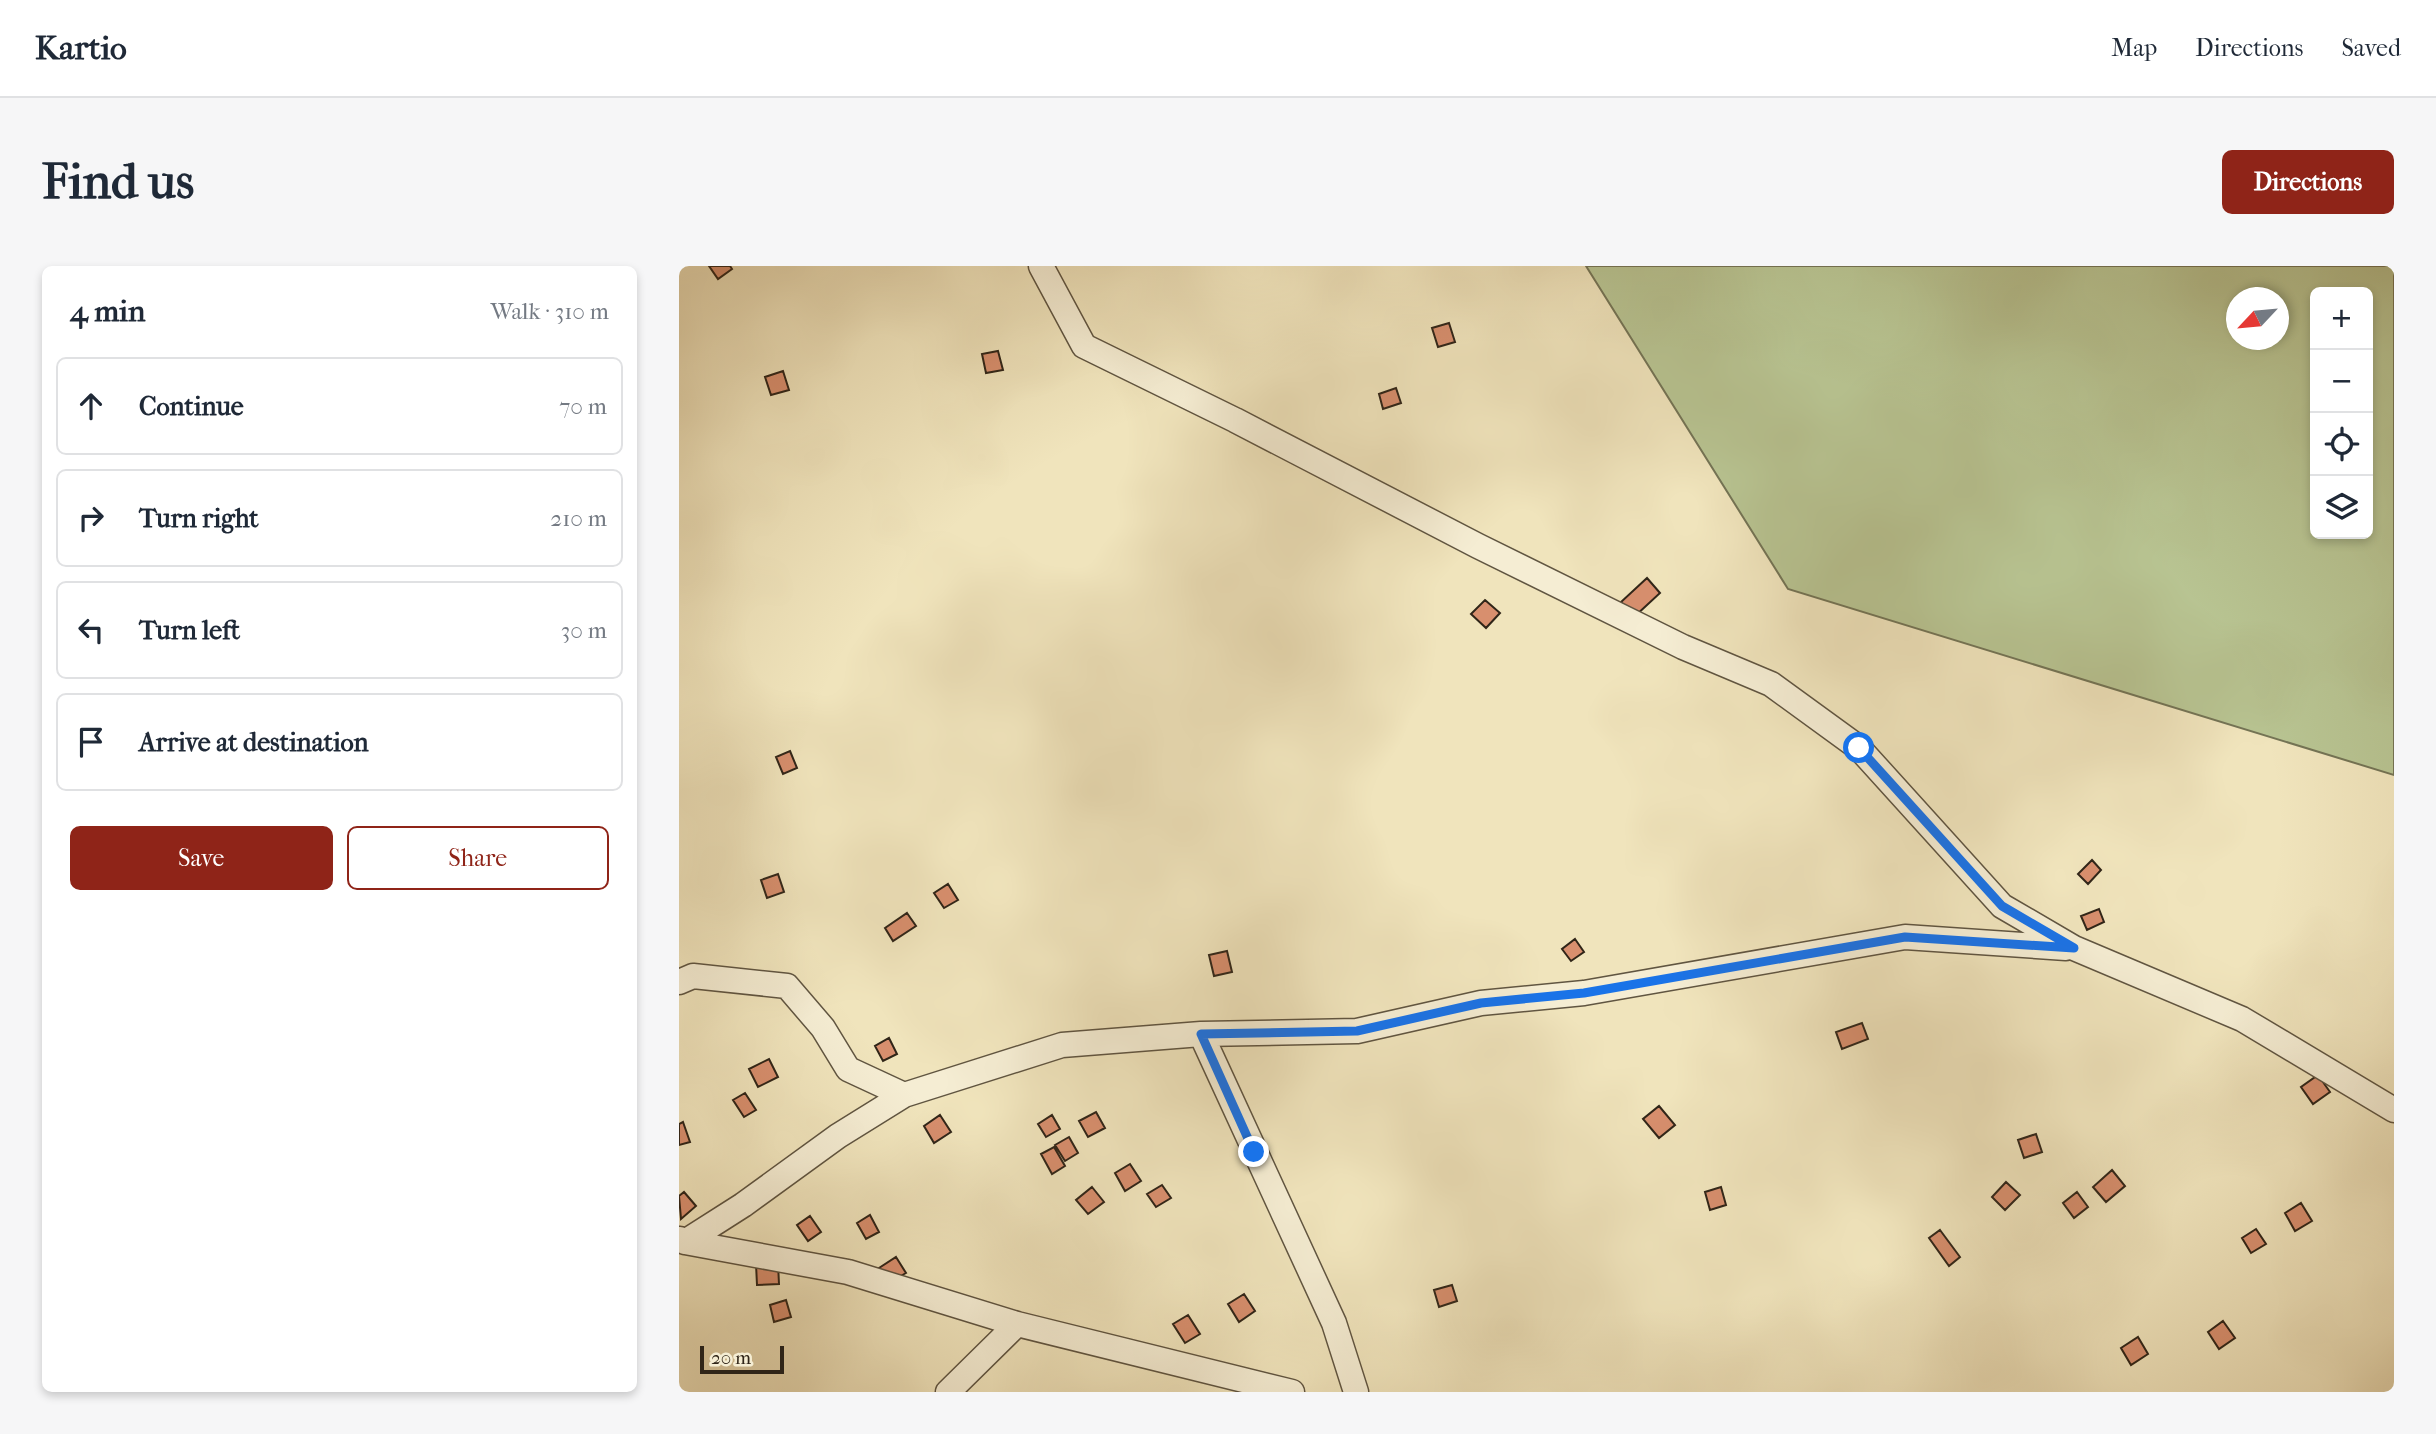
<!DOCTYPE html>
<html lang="en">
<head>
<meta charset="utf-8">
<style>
	:root { --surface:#fff; --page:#f6f6f7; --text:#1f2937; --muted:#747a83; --line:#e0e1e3; --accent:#8f2418 }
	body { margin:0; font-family:"IM FELL French Canon",serif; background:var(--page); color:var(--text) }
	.controls { position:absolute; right:21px; top:21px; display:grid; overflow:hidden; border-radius:10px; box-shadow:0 4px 10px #0003 }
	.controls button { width:63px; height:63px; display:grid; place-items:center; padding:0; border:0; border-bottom:2px solid var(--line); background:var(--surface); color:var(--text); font:35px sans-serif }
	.compass { position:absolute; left:1547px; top:21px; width:63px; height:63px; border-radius:50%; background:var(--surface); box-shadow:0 4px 10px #0003; rotate:244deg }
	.scale { position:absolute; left:21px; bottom:18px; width:84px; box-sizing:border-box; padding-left:7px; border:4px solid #302518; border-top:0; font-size:19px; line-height:24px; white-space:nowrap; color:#302518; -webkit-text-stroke:5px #f5edd3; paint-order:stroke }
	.stop { position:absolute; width:21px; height:21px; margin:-16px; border:5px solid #1a73e8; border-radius:50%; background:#fff }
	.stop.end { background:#1a73e8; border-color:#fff; box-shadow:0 2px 7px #0008 }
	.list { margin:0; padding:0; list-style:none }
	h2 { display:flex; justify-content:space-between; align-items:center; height:91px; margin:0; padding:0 28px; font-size:30px }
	h2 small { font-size:23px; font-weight:400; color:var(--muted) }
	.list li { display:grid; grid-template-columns:46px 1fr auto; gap:21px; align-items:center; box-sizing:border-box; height:98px; margin:0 14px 14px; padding:0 14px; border:2px solid var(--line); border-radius:10px }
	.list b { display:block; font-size:26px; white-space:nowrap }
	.list em { font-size:23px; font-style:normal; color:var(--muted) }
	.actions { display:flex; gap:14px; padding:21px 28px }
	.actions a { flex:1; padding:16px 0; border:2px solid var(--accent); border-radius:10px; text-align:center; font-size:24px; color:var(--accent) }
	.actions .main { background:var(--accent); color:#fff }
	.icon { flex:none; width:38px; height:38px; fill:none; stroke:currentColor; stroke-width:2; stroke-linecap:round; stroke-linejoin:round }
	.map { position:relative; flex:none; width:1715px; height:1126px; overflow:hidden; border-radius:10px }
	header { display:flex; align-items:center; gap:42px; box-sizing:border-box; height:98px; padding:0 35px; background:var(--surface); border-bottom:2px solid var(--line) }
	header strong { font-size:33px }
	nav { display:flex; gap:38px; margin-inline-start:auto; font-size:24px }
	.intro { display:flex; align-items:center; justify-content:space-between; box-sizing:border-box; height:168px; padding:0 42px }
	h1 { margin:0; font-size:49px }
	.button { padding:18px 32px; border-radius:10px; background:var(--accent); color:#fff; font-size:24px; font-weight:700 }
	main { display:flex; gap:42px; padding:0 42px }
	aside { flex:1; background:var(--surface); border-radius:10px; box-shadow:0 4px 10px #0003 }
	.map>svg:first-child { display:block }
</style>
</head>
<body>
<header>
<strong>Kartio</strong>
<nav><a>Map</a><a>Directions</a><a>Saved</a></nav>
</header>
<div class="intro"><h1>Find us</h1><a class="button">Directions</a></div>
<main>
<aside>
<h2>4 min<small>Walk · 310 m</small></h2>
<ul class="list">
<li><svg class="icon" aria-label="ahead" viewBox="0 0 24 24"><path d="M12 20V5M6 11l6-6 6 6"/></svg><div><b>Continue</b></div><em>70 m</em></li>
<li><svg class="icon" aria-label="right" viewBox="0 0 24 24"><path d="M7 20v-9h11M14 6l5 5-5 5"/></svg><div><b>Turn right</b></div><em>210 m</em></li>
<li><svg class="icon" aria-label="left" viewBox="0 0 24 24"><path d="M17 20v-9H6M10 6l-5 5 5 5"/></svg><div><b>Turn left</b></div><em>30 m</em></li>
<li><svg class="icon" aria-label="arrive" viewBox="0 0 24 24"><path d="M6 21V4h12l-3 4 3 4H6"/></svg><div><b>Arrive at destination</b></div></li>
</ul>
<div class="actions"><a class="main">Save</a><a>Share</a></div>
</aside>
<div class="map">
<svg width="1715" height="1126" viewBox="0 0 1715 1126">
	<rect width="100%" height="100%" fill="#f0e4bc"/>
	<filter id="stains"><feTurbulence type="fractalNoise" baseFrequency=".00286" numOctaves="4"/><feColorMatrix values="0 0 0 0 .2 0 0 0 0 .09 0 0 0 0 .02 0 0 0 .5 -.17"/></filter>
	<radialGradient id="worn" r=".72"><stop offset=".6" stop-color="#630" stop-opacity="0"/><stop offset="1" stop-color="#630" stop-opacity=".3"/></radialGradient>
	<path fill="#b8c492" stroke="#747455" stroke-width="2" fill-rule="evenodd" d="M907,0H1715V509L1109,323ZM1636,26H1689V268H1636ZM1558,32H1600V74H1558Z"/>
	<path fill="#d88f6e" stroke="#302518" stroke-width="2" d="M30,0H51L53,3L39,13Z
		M770,57L776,76L759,81L753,62Z
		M319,85L324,104L307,107L303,88Z
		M104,105L110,124L92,129L86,111Z
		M717,122L722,137L704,143L700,128Z
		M968,312L981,327L955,351L942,336Z
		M806,334L821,347L807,362L792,348Z
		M111,485L118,502L104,508L97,491Z
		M1413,594L1422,604L1409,618L1399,608Z
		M99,608L105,626L88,632L82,614Z
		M269,618L279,634L265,642L255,627Z
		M1420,643L1425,656L1408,664L1402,650Z
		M228,647L237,660L214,675L206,662Z
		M896,673L905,686L892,695L883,683Z
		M548,685L553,706L535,710L530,689Z
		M1183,757L1189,773L1163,783L1157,766Z
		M210,772L218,788L204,795L196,780Z
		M90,793L99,811L79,821L70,803Z
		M1639,809L1651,826L1634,838L1622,821Z
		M66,827L77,844L65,851L54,834Z
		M980,840L996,859L980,872L964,853Z
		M417,846L426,862L409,871L400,855Z
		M261,849L272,866L255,877L245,860Z
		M373,849L381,863L367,871L359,858Z
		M4,856L11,876L0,879V858Z
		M1357,868L1363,886L1345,892L1339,874Z
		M390,871L399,887L386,895L376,879Z
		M375,881L386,900L373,908L362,888Z
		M451,898L462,915L446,925L436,907Z
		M1433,904L1446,920L1427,936L1414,921Z
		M1327,916L1341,929L1326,944L1313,931Z
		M483,919L492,932L477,941L468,928Z
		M413,921L425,936L409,948L397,934Z
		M1042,921L1047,939L1031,944L1026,926Z
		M5,926L17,940L2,953L0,930Z
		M1398,926L1409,941L1395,952L1384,937Z
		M1622,937L1633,955L1616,965L1606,947Z
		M191,949L200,966L187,973L178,957Z
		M131,950L142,966L129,975L118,959Z
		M1577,963L1587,978L1572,987L1563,972Z
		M1261,964L1281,991L1270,1000L1250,972Z
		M217,991L227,1007L209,1017L200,1002Z
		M99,997L100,1018L78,1019L77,998Z
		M773,1019L778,1035L760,1041L755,1024Z
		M565,1028L576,1045L560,1056L549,1038Z
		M107,1034L112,1051L95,1056L91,1039Z
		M509,1049L521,1068L506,1077L494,1058Z
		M1544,1055L1556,1072L1540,1083L1529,1066Z
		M1459,1071L1469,1088L1452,1099L1442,1082Z"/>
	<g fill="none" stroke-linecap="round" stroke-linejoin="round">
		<defs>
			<path id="street" d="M362,0L405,80L556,154L799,280L1004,381L1092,418L1180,482L1323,640L1395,682L1563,753L1715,844
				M0,716L14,710L108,720L144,762L169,803L225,829
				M522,768L655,1057L677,1126
				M1,973L6,976L169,1006L338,1058L613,1126
				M6,976L64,939L159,870L225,829L383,779L522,768L678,765L802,737L905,727L1226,671L1387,682
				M269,1126L338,1058"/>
		</defs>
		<use href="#street" stroke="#605541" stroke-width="27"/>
		<use href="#street" stroke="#f5edd3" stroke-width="24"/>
	</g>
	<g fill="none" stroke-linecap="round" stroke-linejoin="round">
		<path stroke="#1a73e8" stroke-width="9" d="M575,886L522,768L678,765L802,737L905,727L1226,671L1395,682L1323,640L1180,482"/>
	</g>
	<rect width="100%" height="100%" filter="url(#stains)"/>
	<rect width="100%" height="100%" fill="url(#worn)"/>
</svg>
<div class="controls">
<button>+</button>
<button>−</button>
<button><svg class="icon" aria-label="locate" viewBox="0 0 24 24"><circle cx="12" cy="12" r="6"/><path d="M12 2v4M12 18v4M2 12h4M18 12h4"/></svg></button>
<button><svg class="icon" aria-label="layers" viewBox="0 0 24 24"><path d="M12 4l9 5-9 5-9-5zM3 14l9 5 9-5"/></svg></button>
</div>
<svg class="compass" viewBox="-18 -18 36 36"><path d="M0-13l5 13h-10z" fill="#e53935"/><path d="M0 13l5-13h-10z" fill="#747a83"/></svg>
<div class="scale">20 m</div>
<div class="stop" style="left:1180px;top:482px"></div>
<div class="stop end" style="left:575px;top:886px"></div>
</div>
</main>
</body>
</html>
